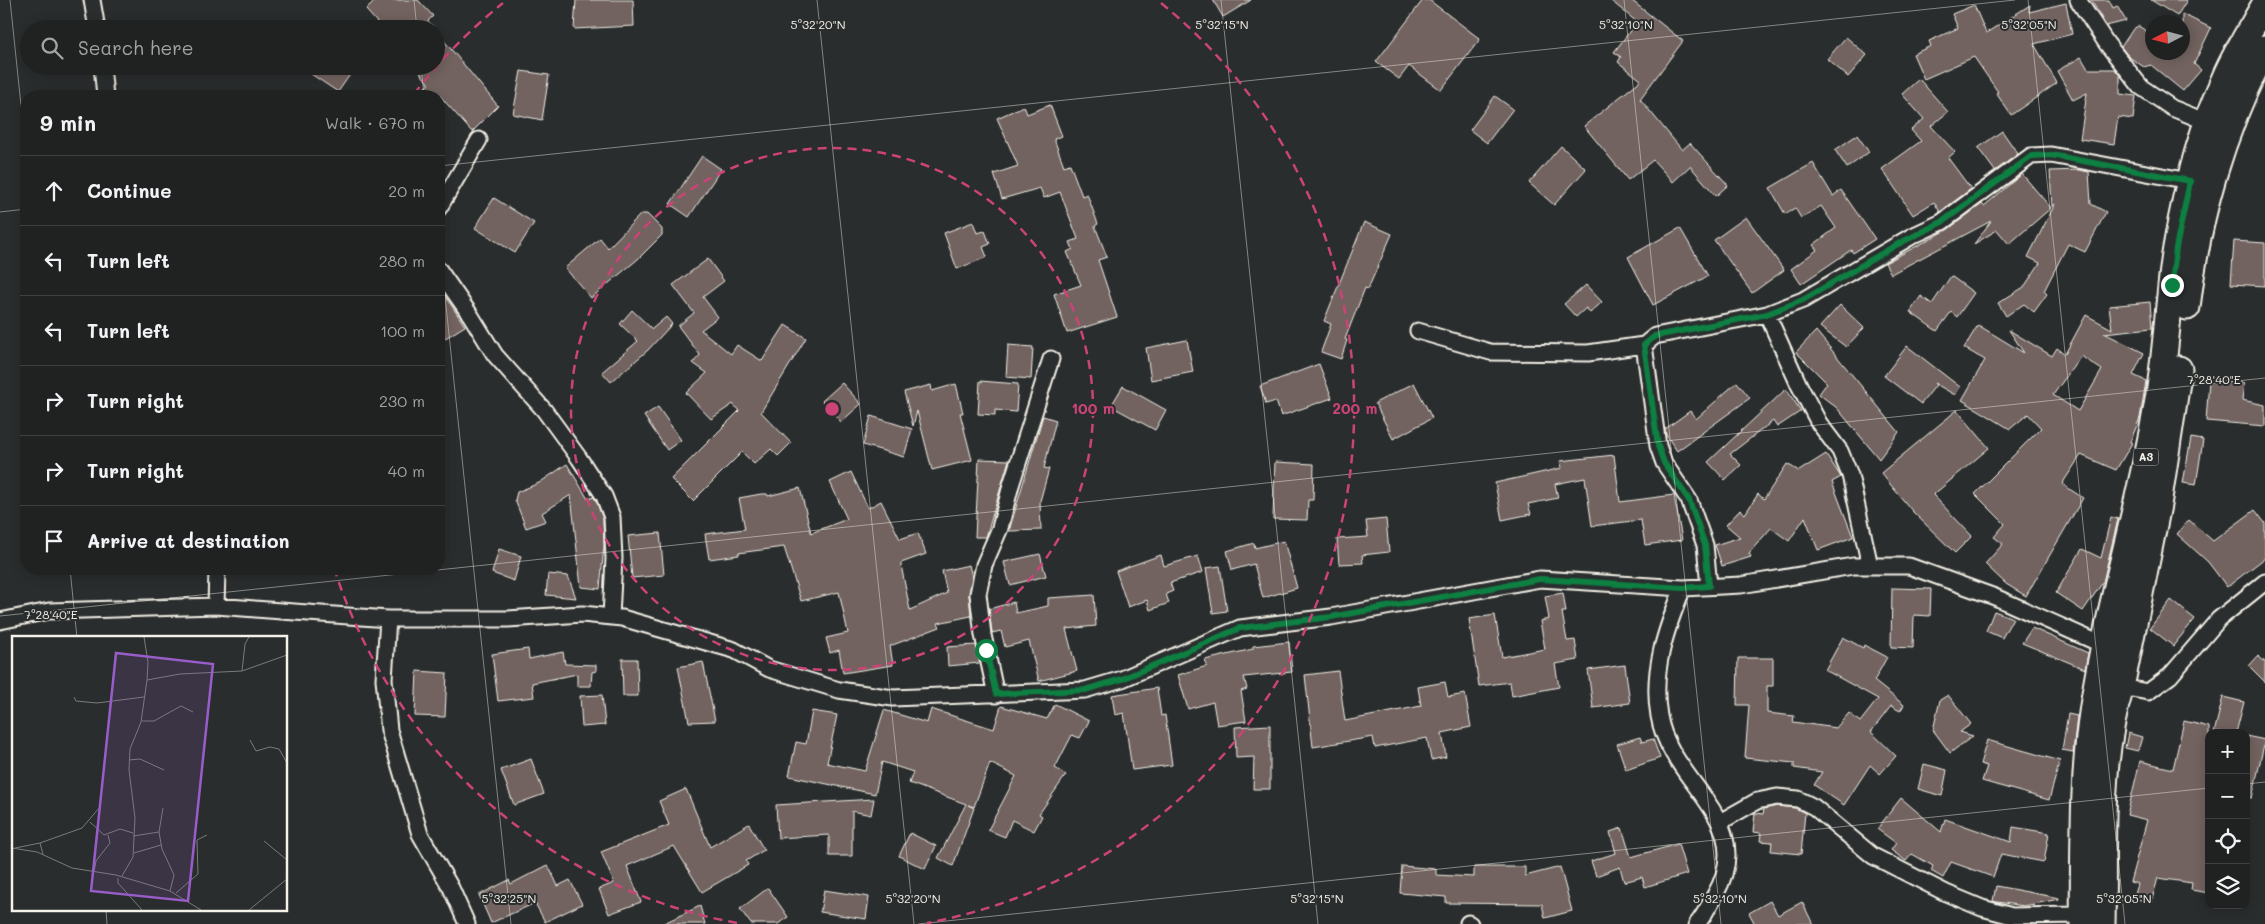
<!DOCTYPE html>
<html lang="en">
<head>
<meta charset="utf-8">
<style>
	:root { --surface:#202222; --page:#2d2f2f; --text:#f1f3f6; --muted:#a2a4a5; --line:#3d3f40 }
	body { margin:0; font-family:Mali,sans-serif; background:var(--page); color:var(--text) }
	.controls { position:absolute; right:15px; bottom:15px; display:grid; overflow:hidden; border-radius:10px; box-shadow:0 2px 12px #0003 }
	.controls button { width:45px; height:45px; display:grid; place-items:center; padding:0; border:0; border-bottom:1px solid var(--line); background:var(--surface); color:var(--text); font:25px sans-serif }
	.compass { position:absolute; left:2145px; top:15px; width:45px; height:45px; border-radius:50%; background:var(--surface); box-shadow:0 2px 12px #0003; rotate:264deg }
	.stop { position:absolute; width:15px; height:15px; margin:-11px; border:4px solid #0b8043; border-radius:50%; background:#fff }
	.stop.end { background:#0b8043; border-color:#fff; box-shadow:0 1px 5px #0008 }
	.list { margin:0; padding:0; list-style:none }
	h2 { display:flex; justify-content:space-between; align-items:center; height:65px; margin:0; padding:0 20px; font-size:21px }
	h2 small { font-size:16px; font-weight:400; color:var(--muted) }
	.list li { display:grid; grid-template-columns:32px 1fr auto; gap:15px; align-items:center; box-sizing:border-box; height:70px; padding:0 20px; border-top:1px solid var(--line) }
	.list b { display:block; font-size:19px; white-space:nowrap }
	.list em { font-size:16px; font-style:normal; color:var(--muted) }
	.icon { flex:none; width:28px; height:28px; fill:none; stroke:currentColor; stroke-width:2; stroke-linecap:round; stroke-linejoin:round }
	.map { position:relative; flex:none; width:2265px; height:924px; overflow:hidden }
	.search { position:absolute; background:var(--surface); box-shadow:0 2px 12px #0003; left:20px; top:20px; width:425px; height:55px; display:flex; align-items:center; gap:12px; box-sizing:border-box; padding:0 18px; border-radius:28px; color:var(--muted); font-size:19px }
	.panel { position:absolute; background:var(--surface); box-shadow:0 2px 12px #0003; left:20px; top:90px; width:425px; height:485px; border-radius:20px }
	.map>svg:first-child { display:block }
</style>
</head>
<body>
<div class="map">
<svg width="2265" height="924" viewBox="0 0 2265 924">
	<rect width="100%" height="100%" fill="#2a2d2e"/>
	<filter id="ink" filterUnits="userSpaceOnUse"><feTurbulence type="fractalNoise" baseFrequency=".02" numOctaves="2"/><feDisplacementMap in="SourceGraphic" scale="10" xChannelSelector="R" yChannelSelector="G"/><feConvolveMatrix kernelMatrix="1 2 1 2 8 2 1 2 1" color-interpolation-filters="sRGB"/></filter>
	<g filter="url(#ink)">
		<path fill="#726461" stroke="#f4f1e8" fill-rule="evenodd" d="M376,0H418L433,16L428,21L435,29H383L366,10Z
			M576,0H633L634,26L574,29Z
			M1213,0H1251L1223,17Z
			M1423,0H1429L1480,39L1441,90L1409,66L1399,79L1376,62Z
			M1610,0H1631L1683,41L1640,99L1682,150L1690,143L1728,185L1716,196L1690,166L1673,182L1653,160L1628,180L1584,126L1641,80L1618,62L1621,57L1614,52L1637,22Z
			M2091,0H2109L2113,8L2117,6L2126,21L2106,26Z
			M2151,0H2187L2177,16Z
			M2066,3L2072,34L2034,44L2057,83L2011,115L1996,93L1998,92L1974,57L1924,79L1913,54L1931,46L1929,41L1958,28L1952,14L1974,5L1986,33L2030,5L2029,12Z
			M2182,14L2211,28L2194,64L2201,70L2183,91L2151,65L2144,67L2129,57L2121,47L2133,29L2138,26L2152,34V52H2182Z
			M436,31L498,106L472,132L440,96H413L429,84L415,66H436Z
			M1846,37L1867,55L1848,77L1827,59Z
			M2081,57L2088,69H2115L2120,76V94L2136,96L2133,119L2118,117L2114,144L2080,139L2087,93L2073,100L2057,71Z
			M299,66H356L338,92Z
			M521,71L549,75L542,120L513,114Z
			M1919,79L1948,112L1931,126L1955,152L1948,158L1971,189L1940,212L1934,202L1913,215L1882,169L1921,141L1911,130L1924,119L1902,94Z
			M1495,96L1513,109L1487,143L1470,130Z
			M1050,105L1062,136L1054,139L1064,166L1070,164L1082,196L1087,194L1098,224L1095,226L1107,257L1098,260L1117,317L1067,333L1054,294L1081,285L1067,252L1073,249L1070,242L1078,239L1060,192L1044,198L1040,188L1002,199L994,174L1018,166L997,118L1024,106L1027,114Z
			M2002,131L2018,154L1995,171L1978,148Z
			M1857,135L1869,152L1847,168L1835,150Z
			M1561,146L1586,169L1554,205L1529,183Z
			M702,156L721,169L689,217L670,204Z
			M1813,163L1833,196L1841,190L1875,239L1853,253L1851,250L1801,284L1791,269L1817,250L1813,245L1836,228L1821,206L1801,218L1795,208L1785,214L1770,188Z
			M2079,170L2089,172L2091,204L2106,212L2085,252L2068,244L2044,291L2047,294L2034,312L2024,304L2006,316L1998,303L2024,287L2040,263L2028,257L2055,204L2052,207L2050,171Z
			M2022,174L2051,208L2009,244L1997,230L1974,244L1991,221L1891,274L1885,263L1947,230L1982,204L1984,206Z
			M494,198L534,223L515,253L475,228Z
			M641,214H647L662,229V235L638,259L591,298L565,268L600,238L608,248Z
			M1746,217L1784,270L1752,293L1714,240Z
			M973,222L977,233L985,231L990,244L983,247L987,257L957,269L944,233Z
			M1364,222L1392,234L1368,289L1365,288L1345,339L1347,340L1341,359L1321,352L1331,324L1324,321Z
			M1680,228L1708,276L1653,305L1628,257Z
			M2234,241L2265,243V286L2231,284Z
			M708,259L724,281L703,297L718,317L701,330L731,354L737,345L762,361L785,325L806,338L761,412L791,443L778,456L771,449L754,464L742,452L693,501L671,479L739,411L733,404L711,419L686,393L707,373L693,363L700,355L678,326L694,313L673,285Z
			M1951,276L1974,293L1957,317L1951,312L1937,331L1910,312L1921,296L1932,304Z
			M1586,285L1602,302L1590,313L1586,308L1576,317L1564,304Z
			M442,291L465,326L439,342V295Z
			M2150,302L2152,328L2104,333L2144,353L2133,375L2146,381L2140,418L2130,442L2132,443L2116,470L2081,455L2062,484L2083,498L2026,596L2006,584L1985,564L2003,544L1994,537L2005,524L1975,494L2041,428L2028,414L2010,429L1962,400L1985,360L1964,348L1978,325L2024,353L2009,330L2052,356L2057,348L2065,354L2086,315L2112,329L2109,306ZM2081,356L2102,370L2078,411L2053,395Z
			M1840,305L1864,328L1846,347L1820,327Z
			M632,310L652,329L666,317L672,324L648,350L611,382L602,372L638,341L620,324Z
			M1816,331L1899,432L1879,459L1837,408L1819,394L1827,383L1796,352Z
			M1187,340L1193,372L1151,380L1146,348Z
			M1008,345L1033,347L1031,379L1006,377Z
			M1907,346L1960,387L1955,395L1934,383L1936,385L1921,404L1884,376Z
			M1319,364L1332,398L1281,416L1276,401L1266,404L1260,386Z
			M2209,380L2244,383L2242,400L2265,405V426L2206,421Z
			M980,381L1018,384L1016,412L995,410V415L978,414Z
			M1737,382L1750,398L1677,451L1666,435L1665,429L1690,411L1696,419Z
			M842,383L861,404L841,422L822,401Z
			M1414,383L1432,418L1393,439L1375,403Z
			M956,384L963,413H960L972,460L932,470L917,411L913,426L904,392L931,385L932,391Z
			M1123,386L1166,410L1155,430L1111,406Z
			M1786,389L1801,411L1777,427L1773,421L1730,454L1741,465L1725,480L1708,462Z
			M658,407L681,440L667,450L644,416Z
			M1957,410L1989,448L1933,495L1972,536L1955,553L1913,512L1881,473Z
			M871,416L912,429L904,457L863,445Z
			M1043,416L1056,420L1044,468L1049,469L1040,501L1041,530L1009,531Z
			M2191,438L2203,440L2196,485L2183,483Z
			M1826,454L1841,477L1832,482L1853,537L1818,550L1805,517L1789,541L1771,528L1749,553L1751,557L1722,566L1715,545L1740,537L1726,525L1740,510L1745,514L1758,494L1764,499L1787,464L1799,471Z
			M1614,455L1620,502L1674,495L1682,540L1645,545L1641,520L1592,526L1585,478L1555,484L1558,498L1528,504L1531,514L1502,520L1495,483L1562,468L1560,461Z
			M979,459L1009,460L986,537H975Z
			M1275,462L1314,464L1313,500H1308L1307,520L1273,519Z
			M567,464L588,499L594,497L596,500L603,519L604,546L600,589L581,587L571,495L542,513L546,521L526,528L515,500L517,492L539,483Z
			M851,472L868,508L881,501L900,539L918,533L926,554L901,563V565L910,610L947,593L942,571L969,565L972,577L969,595L971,616L938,623L940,627L890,646L893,665L843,673L839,650L830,653L826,638L848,633L839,592L801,601L784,547L738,553L739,555L709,559L705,534L745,529L739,498L761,494H767L768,496L800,488L811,533L847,519L830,482Z
			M2255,510L2265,523V558L2227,587L2208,562L2177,534L2189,520L2213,541Z
			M2111,517L2118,519L2103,582L2083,611L2056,593L2082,549L2101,558Z
			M1386,519L1389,552L1362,555L1363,563L1339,564L1337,539L1368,537L1366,521Z
			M660,533L664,575L632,578L628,536Z
			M1284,541L1297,588L1263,598L1254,564L1232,570L1227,551L1254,543L1255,548Z
			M499,549L521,556L514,581L492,573Z
			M1040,554L1046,576L1010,585L1004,562Z
			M1161,555L1164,566L1198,556L1203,572L1170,583L1173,591L1166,594L1169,603L1150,610L1147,600L1128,607L1116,571Z
			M1220,566L1227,611L1213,613L1206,568Z
			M548,574L568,576L576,598L546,595Z
			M1892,588L1931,589L1930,616L1914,615L1913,648L1891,647Z
			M1563,593L1566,612H1562L1567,641L1575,640L1578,660L1555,664L1559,687L1512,696L1510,682L1479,686L1469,619L1495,615L1502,657L1545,649L1540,621L1549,619L1545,596Z
			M1094,595L1096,626L1066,629L1077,671L1039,681L1029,641L1005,647L1001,631L992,633L989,609L1014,602L1016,613L1048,606V598Z
			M2171,600L2195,619L2173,646L2150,628Z
			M1994,611L2013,618L2002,638L1986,631Z
			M2032,628L2088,653L2085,669L2022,643Z
			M1843,637L1863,648L1864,645L1887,657L1874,681L1904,705L1900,711L1891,706L1871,732L1896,756L1880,774L1870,765L1844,805L1814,785L1822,772L1794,768V763L1745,758L1749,705H1737L1738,658H1773V686H1767V713L1794,716L1793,722L1836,728L1849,713L1860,722L1878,699L1825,670Z
			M1289,642L1292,672L1244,677L1247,689L1241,691L1246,721L1217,725L1213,702L1188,709L1178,675L1207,666L1205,660L1253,649V646Z
			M976,645L980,663L948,666L947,647Z
			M528,649L529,659L563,652L565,664L596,665V671L592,672L591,686H577V674L532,683L534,697L498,701L492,654Z
			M2258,656L2265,662V682L2249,666Z
			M622,659H637L638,696H623Z
			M703,662L715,721L689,722L678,667Z
			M1625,665L1630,703L1593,708L1588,670Z
			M417,671L447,673L445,717L415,716Z
			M1338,671L1345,721L1421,706L1418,687L1445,682L1448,697L1465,694L1471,727L1442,733L1446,757L1431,760L1427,738L1375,748L1373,737L1313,747L1305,675Z
			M1157,688L1161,716L1165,715L1172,765L1132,770L1124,713L1115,715L1112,695Z
			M602,695L605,725L582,727L580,696Z
			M1948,695L1971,724L1960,732L1973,736L1950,753L1933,730L1940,700Z
			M2223,697L2244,702L2236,733H2214Z
			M1055,704L1089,721L1080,738L1072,735L1055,768L1066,775L1039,814L1042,816L1034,831L1012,820L1005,837L988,830L1016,776L990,763L974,807L968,805L974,808L953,866L938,858L966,804L909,783L913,772L882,762L875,794L789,776L796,742L806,744L812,711L837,715L827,763L865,771L884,710L927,723L931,709L994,729L1001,706L1047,719Z
			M2068,714L2077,716L2073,752L2062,750Z
			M2184,721L2209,727V893L2191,890L2192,883L2158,878L2151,903L2134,898L2138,884L2130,882L2147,820L2127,815L2140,761L2173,769Z
			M1270,725V789H1253L1254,757L1236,758L1235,727Z
			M2128,733L2142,737L2138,751L2125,748Z
			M2246,736L2265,740L2252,798L2246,797Z
			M1640,737L1642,742L1653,739L1660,758L1626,770L1617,744Z
			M1987,740L2060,761L2049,800L1982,781L1987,766L1980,764Z
			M531,759L544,794L514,805L501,770Z
			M1924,764L1947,770L1942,796L1918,789Z
			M686,789L710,847L749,824L764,850L746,861L748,865L702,892L674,846L627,866L641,902L609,914L599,889L614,883L601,852L669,825L659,801Z
			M1901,798L1941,832L1945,819L2011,842L2013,827L2049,833L2044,862L2001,854L1993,877L1951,862L1943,878L1931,871L1933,866L1912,854L1906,861L1891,850L1896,843L1877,829Z
			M874,799L871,815L852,811V856H829V835L778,838L776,805Z
			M1777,806L1795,808L1805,813L1801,854L1771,851L1772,842L1760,841L1761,833L1753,832L1755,813L1763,814L1764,809Z
			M1622,828L1631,857L1678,844L1687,874L1645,887L1642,877L1624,882L1620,867L1596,876L1591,861L1616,853L1610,832Z
			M910,833L936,846L925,869L899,856Z
			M548,865L558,886L570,880L582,904L545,922L535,903L491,923L479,895L509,880L511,884Z
			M1402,866L1436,869V875L1474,877V867H1525V876L1560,867L1572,911L1545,918L1542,904L1446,903V897L1400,893Z
			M1996,886L2059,898V899L2024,906L1997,902L1993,901Z
			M768,888L788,917L778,924H751L740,909Z
			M824,890L869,897L866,919L820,912Z
			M1770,901L1778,915L1802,902L1813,924H1755L1749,913Z
			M700,906L705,924H662Z"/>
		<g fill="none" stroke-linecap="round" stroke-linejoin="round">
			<defs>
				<path id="street" d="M92,0L97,29
					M2078,0L2107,44L2141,87L2172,108L2207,122
					M102,66L105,96
					M439,208L479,140
					M439,270L471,316L495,355L544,410L579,458L604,496L612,517L614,558L611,617
					M1767,314L1799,385L1819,423L1840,451L1850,475L1870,566
					M1418,331L1490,352L1588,353L1644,345
					M1709,586L1705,545L1689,500L1664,463L1658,446L1644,345L1655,336L1767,314L1803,300L1912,236L1942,222L2031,156L2051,155L2189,181
					M1683,588C1666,629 1651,671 1659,716C1670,784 1759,819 1715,895C1709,905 1704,916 1697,924
					M216,606L388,619H508L582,614L622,618L734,650L769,669L839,690L893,698L1085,690L1122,679L1240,628L1331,617L1540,579L1683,588L1741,585L1853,566H1909L1995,597L2103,645
					M388,619L384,679L389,730L420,834L451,888L467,924
					M0,621L49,611L216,606L217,569
					M2121,687L2148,692L2170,676L2219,619L2265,582
					M996,695L983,635L978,594L984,565L1000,528L1011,485L1051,359
					M1720,822L1757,801L1777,797L1798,799L1814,807L1873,856L1946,893L1982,908L2012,916L2083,915
					M1468,923L1470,924"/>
				<path id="primary" d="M2187,307C2198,213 2222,132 2265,48
					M2083,924C2084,851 2082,778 2093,706C2109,601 2142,499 2159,394C2167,346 2168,296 2176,248C2186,189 2201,129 2226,75C2237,50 2252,27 2265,4
					M2102,924C2104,845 2097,763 2121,687L2158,505L2179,369"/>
			</defs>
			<use href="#street" stroke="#f4f1e8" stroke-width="19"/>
			<use href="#primary" stroke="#f4f1e8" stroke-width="29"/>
			<use href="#street" stroke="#2a2d2e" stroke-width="15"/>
			<use href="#primary" stroke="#2a2d2e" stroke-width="25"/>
		</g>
	</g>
	<g fill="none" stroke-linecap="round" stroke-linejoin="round" filter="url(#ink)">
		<path stroke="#0b8043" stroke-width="6" d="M986,650L996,694L1085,690L1122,679L1240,628L1331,617L1540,579L1683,588L1709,586L1705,545L1689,500L1664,463L1658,446L1644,345L1655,336L1767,314L1803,300L1898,244L1942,222L2032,156L2051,155L2190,181L2176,248L2172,285"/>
	</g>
	<path fill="none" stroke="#f4f1e8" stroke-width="1" stroke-opacity="0.45" d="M10,0L26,153M414,0L417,29M817,0L914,924M1221,0L1318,924M1624,0L1721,924M2028,0L2125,924M421,66L424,96M439,166L2015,0M0,212L26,209M439,239L511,924M70,569L77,638M0,616L2265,378M2246,784L2265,782M106,910L107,924M918,924L2209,788"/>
	<g fill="none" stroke="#cc4377" stroke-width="2.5" stroke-dasharray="9 6">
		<circle cx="832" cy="409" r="261"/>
		<path d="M737 923A523 523 0 0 1 335 571M414 94A523 523 0 0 1 503 3M1161 3A523 523 0 0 1 927 923"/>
	</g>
	<g text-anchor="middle" stroke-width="4" stroke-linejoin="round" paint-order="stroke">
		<rect fill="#2a2d2e" stroke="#b7b6b0" stroke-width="1" x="2133.5" y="448.5" width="25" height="17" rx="4"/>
		<g font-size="11" font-weight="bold" fill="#f4f1e8">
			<text x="2146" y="461">A3</text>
		</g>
	</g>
	<g transform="translate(12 636)">
		<rect width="275" height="275" fill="#2a2d2e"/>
		<path fill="none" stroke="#7b7b78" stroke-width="1" d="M132,1L136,26L135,44L168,38L230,35L275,19M230,35L233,8L237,1M62,61L64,65L85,67L132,61M130,85H142L169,70L181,76M238,104L244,115L258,111L267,113L275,127M117,124L128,123L152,134M78,186L92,199L108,193L121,197M147,196L151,172M121,200L147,196L150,213L162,239L158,255M252,205L275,224M0,212L25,216L60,232L104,239L158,255L189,274M3,212L28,207M122,217L149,209M31,218L28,207L70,192L88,171M82,236L84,225L98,207L96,199M110,240L121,221L123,182L117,134L118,113L129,86L135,44M106,242V247L130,274M164,257L186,238L185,204L195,199M237,274L275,243"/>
		<path fill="#995dc9" fill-opacity="0.15" stroke="#995dc9" stroke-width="2.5" d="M104,17L201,28L176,265L79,255Z"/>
		<rect width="275" height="275" fill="none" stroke="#f4f1e8" stroke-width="2.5"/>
	</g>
	<g font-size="12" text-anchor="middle" fill="#f4f1e8" stroke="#2a2d2e" stroke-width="4" stroke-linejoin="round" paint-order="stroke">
		<text x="818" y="29">5°32'20"N</text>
		<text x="1222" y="29">5°32'15"N</text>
		<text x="1626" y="29">5°32'10"N</text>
		<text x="2029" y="29">5°32'05"N</text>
		<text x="2214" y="384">7°28'40"E</text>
		<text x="51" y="619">7°28'40"E</text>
		<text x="509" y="903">5°32'25"N</text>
		<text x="913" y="903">5°32'20"N</text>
		<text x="1317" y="903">5°32'15"N</text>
		<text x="1720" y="903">5°32'10"N</text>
		<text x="2124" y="903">5°32'05"N</text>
	</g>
	<circle cx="832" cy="409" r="8" fill="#cc4377" stroke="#2a2d2e" stroke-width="2.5"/>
	<g font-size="15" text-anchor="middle" font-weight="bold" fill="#cc4377" stroke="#2a2d2e" stroke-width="4" stroke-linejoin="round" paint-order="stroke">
		<text x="1093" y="414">100 m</text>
		<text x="1355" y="414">200 m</text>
	</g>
</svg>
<div class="controls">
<button>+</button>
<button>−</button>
<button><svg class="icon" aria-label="locate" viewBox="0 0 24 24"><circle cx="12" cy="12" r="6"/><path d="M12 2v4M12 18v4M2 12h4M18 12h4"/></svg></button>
<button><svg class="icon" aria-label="layers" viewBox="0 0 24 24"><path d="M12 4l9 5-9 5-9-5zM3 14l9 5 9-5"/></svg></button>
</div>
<svg class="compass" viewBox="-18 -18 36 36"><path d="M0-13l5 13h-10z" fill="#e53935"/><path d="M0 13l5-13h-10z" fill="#a2a4a5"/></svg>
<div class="stop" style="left:986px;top:650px"></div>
<div class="stop end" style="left:2172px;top:285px"></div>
<div class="search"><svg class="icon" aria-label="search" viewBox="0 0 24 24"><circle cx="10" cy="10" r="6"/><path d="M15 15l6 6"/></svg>Search here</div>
<section class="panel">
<h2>9 min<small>Walk · 670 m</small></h2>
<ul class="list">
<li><svg class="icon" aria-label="ahead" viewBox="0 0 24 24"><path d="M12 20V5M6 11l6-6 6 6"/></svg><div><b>Continue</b></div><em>20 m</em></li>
<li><svg class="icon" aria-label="left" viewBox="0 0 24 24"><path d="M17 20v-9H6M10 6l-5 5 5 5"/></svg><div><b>Turn left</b></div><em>280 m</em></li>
<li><svg class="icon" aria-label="left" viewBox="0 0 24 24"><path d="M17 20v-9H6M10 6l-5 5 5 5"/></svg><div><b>Turn left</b></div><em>100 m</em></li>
<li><svg class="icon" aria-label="right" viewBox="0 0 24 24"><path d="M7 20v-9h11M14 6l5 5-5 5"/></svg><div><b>Turn right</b></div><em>230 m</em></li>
<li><svg class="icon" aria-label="right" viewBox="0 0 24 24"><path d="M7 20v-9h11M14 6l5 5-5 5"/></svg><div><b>Turn right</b></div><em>40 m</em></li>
<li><svg class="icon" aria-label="arrive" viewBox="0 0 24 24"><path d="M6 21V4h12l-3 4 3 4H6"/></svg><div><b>Arrive at destination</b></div></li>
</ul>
</section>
</div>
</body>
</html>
